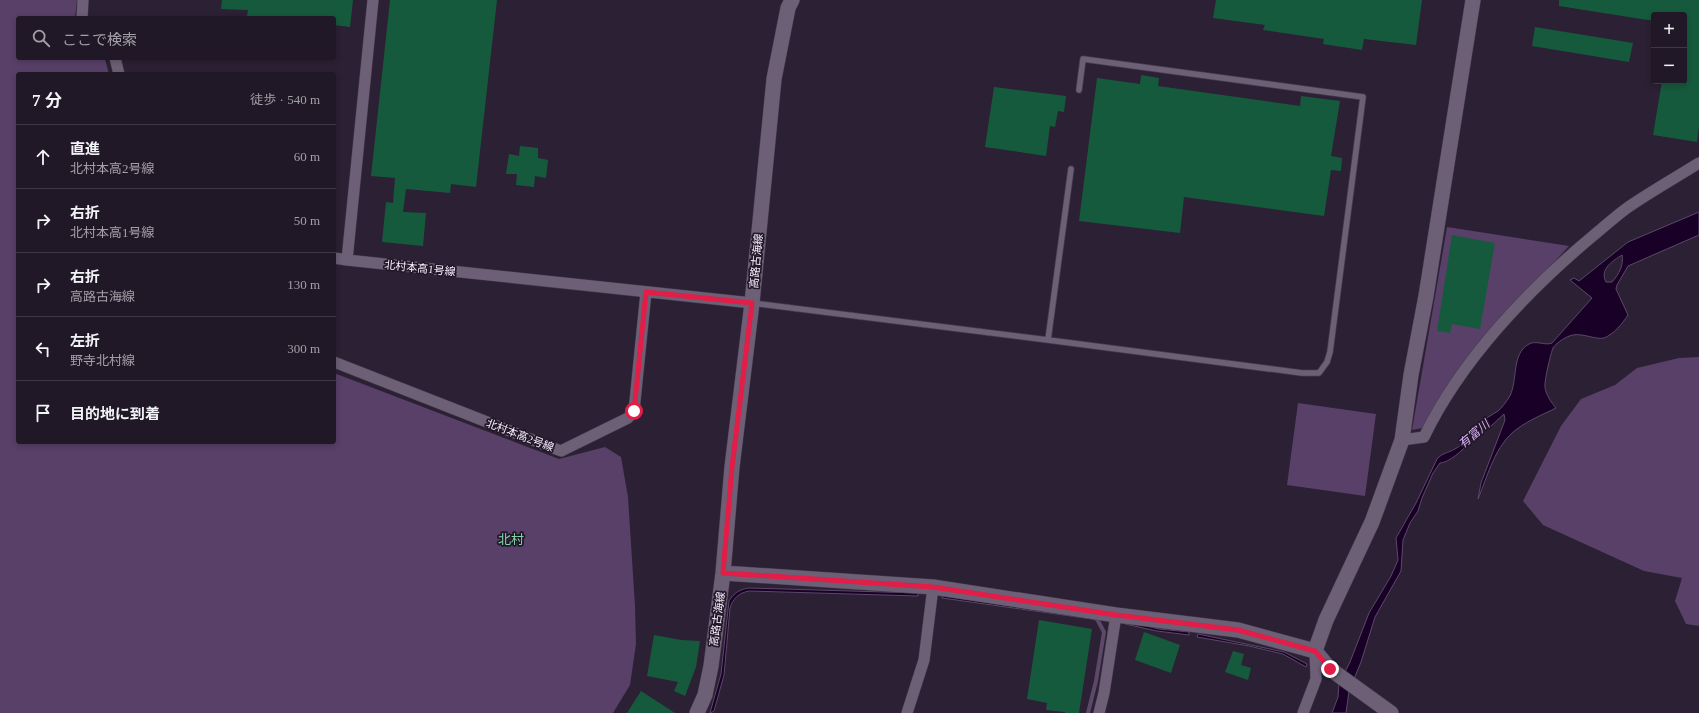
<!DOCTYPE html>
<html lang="ja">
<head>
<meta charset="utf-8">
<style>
	:root { --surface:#211827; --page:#2d2533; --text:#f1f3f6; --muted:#a2a0a7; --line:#3e3744 }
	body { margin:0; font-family:"Times New Roman","Noto Sans JP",serif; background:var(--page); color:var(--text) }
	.controls { position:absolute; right:12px; top:12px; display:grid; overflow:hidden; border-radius:4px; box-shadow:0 2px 6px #0003 }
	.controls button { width:36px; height:36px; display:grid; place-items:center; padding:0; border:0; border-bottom:1px solid var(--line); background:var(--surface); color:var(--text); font:20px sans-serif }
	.stop { position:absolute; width:12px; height:12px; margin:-9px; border:3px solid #e11d48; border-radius:50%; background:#fff }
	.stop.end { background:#e11d48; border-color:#fff; box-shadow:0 1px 4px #0008 }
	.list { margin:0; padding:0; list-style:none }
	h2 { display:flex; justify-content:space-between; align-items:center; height:52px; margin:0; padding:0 16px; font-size:17px }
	h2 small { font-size:13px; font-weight:400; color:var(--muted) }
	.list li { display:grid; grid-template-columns:26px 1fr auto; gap:12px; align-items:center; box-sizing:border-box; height:64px; padding:0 16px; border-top:1px solid var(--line) }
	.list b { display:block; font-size:15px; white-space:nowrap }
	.list p { margin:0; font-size:13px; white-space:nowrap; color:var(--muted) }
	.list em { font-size:13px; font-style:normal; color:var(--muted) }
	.icon { flex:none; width:22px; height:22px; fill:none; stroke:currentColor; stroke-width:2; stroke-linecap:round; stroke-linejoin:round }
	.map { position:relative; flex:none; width:1699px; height:713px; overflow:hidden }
	.search { position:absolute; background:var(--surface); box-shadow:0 2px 6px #0003; left:16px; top:16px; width:320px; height:44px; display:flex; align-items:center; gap:10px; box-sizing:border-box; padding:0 14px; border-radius:4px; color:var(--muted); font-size:15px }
	.panel { position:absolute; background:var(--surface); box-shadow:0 2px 6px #0003; left:16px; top:72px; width:320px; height:372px; border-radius:4px }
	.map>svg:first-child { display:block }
</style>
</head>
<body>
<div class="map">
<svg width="1699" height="713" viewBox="0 0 1699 713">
	<rect width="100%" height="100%" fill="#2c2034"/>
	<path fill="#584068" d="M0,0H77L75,18H18V58H101L105,59L109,74H18V442H334V373L559,459L605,447L621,457L628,497L635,606L636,644L630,685L613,713H0Z
		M1447,227L1569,246L1484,339L1423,428L1412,430Z
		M1699,357V626L1686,624L1675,601L1682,578L1644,571L1543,525L1523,501L1561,426L1581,399L1615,385L1637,368L1679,358Z
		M1298,403L1376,414L1365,496L1287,485Z"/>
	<path fill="#190027" stroke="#5c4868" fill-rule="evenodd" d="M1699,212V235L1628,266L1617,285L1616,289L1628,315C1622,324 1614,334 1604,338C1596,340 1583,333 1573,335C1567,336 1557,342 1553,348C1551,352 1544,382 1545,387C1546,395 1551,402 1556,408C1542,415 1529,420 1517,429C1495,445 1488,475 1478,499L1481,483L1505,420L1504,414C1499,418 1495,423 1490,427C1487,429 1482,430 1479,433C1470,442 1453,462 1440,463L1433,473L1422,498L1418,511L1410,523L1403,540L1401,571L1375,617L1361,662L1349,691L1346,713H1332L1338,697L1339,684L1350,662L1369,613L1391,576L1398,560L1396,538L1416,503L1437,459C1442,453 1448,453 1455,449C1468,442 1475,429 1485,419C1489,416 1494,414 1498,411C1502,408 1505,403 1508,399C1519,384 1510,354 1529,344C1536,340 1545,346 1552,343L1592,298L1570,280L1574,278L1579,281L1628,242ZM1622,255C1624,265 1619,274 1612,282H1606C1599,269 1613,261 1622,255Z
		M749,588L918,593V596L749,591C739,593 733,598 730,608L724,675L714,711L710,713L721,674L729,601C734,593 740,589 749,588Z
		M943,596L1099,617V620L942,598Z
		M1125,621L1159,629L1189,632V635L1157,631L1125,624Z
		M1198,634L1284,652L1307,664L1306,667L1283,654L1249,646L1197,637Z"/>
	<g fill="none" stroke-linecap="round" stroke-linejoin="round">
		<path stroke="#5c4868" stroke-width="4" d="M1088,713L1096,681L1104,632L1097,619L1094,618"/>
	</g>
	<path fill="#165a3d" d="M222,0H353L350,27L334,25V18H264L247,16L248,10L221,9Z
		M390,0H497L476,187L451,184L450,193L406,189L403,212L426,213L423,246L382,242L386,202L393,203L395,178L371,176Z
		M1216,0H1422L1416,45L1364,39L1362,50L1323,44L1324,39L1263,30L1265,25L1213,18Z
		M1559,0H1699V126L1697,142L1653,135L1662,81H1684V15H1654V21L1559,6Z
		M1535,27L1633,43L1629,62L1532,46Z
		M1141,75L1159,78L1158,86L1300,106L1301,96L1340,101L1331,156L1342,158L1341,171L1331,170L1324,216L1184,197L1180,233L1079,221L1097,78L1140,84Z
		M994,87L1066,96L1064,112L1058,111L1055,127L1050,126L1046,156L985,147Z
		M520,146L538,148V158L548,160L546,178L535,176L534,187L516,185L517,174H506L509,154L519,156Z
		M1452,235L1495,243L1480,329L1452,324L1450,333L1437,331Z
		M1039,620L1092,629L1079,713H1065V712L1046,710L1047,703L1027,699Z
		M1144,632L1180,645L1171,673L1135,660Z
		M654,635L681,640L700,641L696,667L685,696L674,691L678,682L647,676Z
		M1233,651L1244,654L1241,665L1251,668L1248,680L1225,672Z
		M641,691L675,713H627Z"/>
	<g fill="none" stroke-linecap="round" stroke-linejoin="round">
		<defs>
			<path id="lane" d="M752,303L1048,340L1302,373H1319L1327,362L1330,352L1363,97L1083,59L1079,90
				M1048,340L1071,169"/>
			<path id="street" d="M373,0L347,260L752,303
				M82,18L83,0
				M115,58L119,74
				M334,258L347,260
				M334,362L561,451L628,418L634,411L646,292
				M1402,440L1424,437C1461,360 1529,289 1594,235C1605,226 1616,216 1627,208C1650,192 1675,178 1699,163
				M907,713L924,660L933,587
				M1099,713L1104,693L1116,615
				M1303,713L1316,679L1315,651"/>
			<path id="secondary" d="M723,573L933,587L1116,615L1238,630L1315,651L1330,669L1391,713
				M1315,651L1326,620L1372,522L1402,440L1411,375L1426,296L1473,0
				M697,713L705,695L711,666L723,573L732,467L752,303L774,79L788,8L792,0"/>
		</defs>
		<use href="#lane" stroke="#463c4d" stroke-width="7"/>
		<use href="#street" stroke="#463c4d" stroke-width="12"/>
		<use href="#secondary" stroke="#463c4d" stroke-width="16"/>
		<use href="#lane" stroke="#6c5f76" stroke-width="5.5"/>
		<use href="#street" stroke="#6c5f76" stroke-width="11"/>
		<use href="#secondary" stroke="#6c5f76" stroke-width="15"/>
	</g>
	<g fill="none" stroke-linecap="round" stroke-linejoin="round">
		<path stroke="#e11d48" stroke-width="5" d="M634,411L646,292L752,303L732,467L723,573L933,587L1116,615L1238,630L1315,651L1330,669"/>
	</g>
	<g text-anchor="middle" stroke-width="3.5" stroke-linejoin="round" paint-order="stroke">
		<g font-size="11" fill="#f8f0fe" stroke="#221629">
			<text transform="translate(756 261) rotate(-85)" y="4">高路古海線</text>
			<text transform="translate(420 268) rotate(6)" y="4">北村本高1号線</text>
			<text transform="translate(520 435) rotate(21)" y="4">北村本高2号線</text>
			<text transform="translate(717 619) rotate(-82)" y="4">高路古海線</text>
		</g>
		<g font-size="12" font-style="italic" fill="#dbb0f8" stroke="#221629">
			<text transform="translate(1474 434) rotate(-40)" y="4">有富川</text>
		</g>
		<g font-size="13" fill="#84d5aa" stroke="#221629">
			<text x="511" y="544">北村</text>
		</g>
	</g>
</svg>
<div class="controls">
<button>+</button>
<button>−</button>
</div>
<div class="stop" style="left:634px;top:411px"></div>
<div class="stop end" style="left:1330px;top:669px"></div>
<div class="search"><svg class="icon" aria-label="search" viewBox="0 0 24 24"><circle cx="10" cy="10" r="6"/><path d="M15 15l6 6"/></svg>ここで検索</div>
<section class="panel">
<h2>7 分<small>徒歩 · 540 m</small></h2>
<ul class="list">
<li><svg class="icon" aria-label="ahead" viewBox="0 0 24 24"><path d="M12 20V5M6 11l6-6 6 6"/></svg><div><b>直進</b><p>北村本高2号線</p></div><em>60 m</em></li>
<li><svg class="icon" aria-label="right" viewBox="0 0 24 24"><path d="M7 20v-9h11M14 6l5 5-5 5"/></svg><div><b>右折</b><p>北村本高1号線</p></div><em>50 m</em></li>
<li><svg class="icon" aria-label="right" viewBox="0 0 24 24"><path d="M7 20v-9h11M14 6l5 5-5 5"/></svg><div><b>右折</b><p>高路古海線</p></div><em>130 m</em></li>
<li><svg class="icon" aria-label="left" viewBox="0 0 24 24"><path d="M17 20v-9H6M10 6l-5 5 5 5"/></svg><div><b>左折</b><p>野寺北村線</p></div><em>300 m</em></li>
<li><svg class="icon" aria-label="arrive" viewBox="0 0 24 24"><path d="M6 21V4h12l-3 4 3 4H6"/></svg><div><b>目的地に到着</b></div></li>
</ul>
</section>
</div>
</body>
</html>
